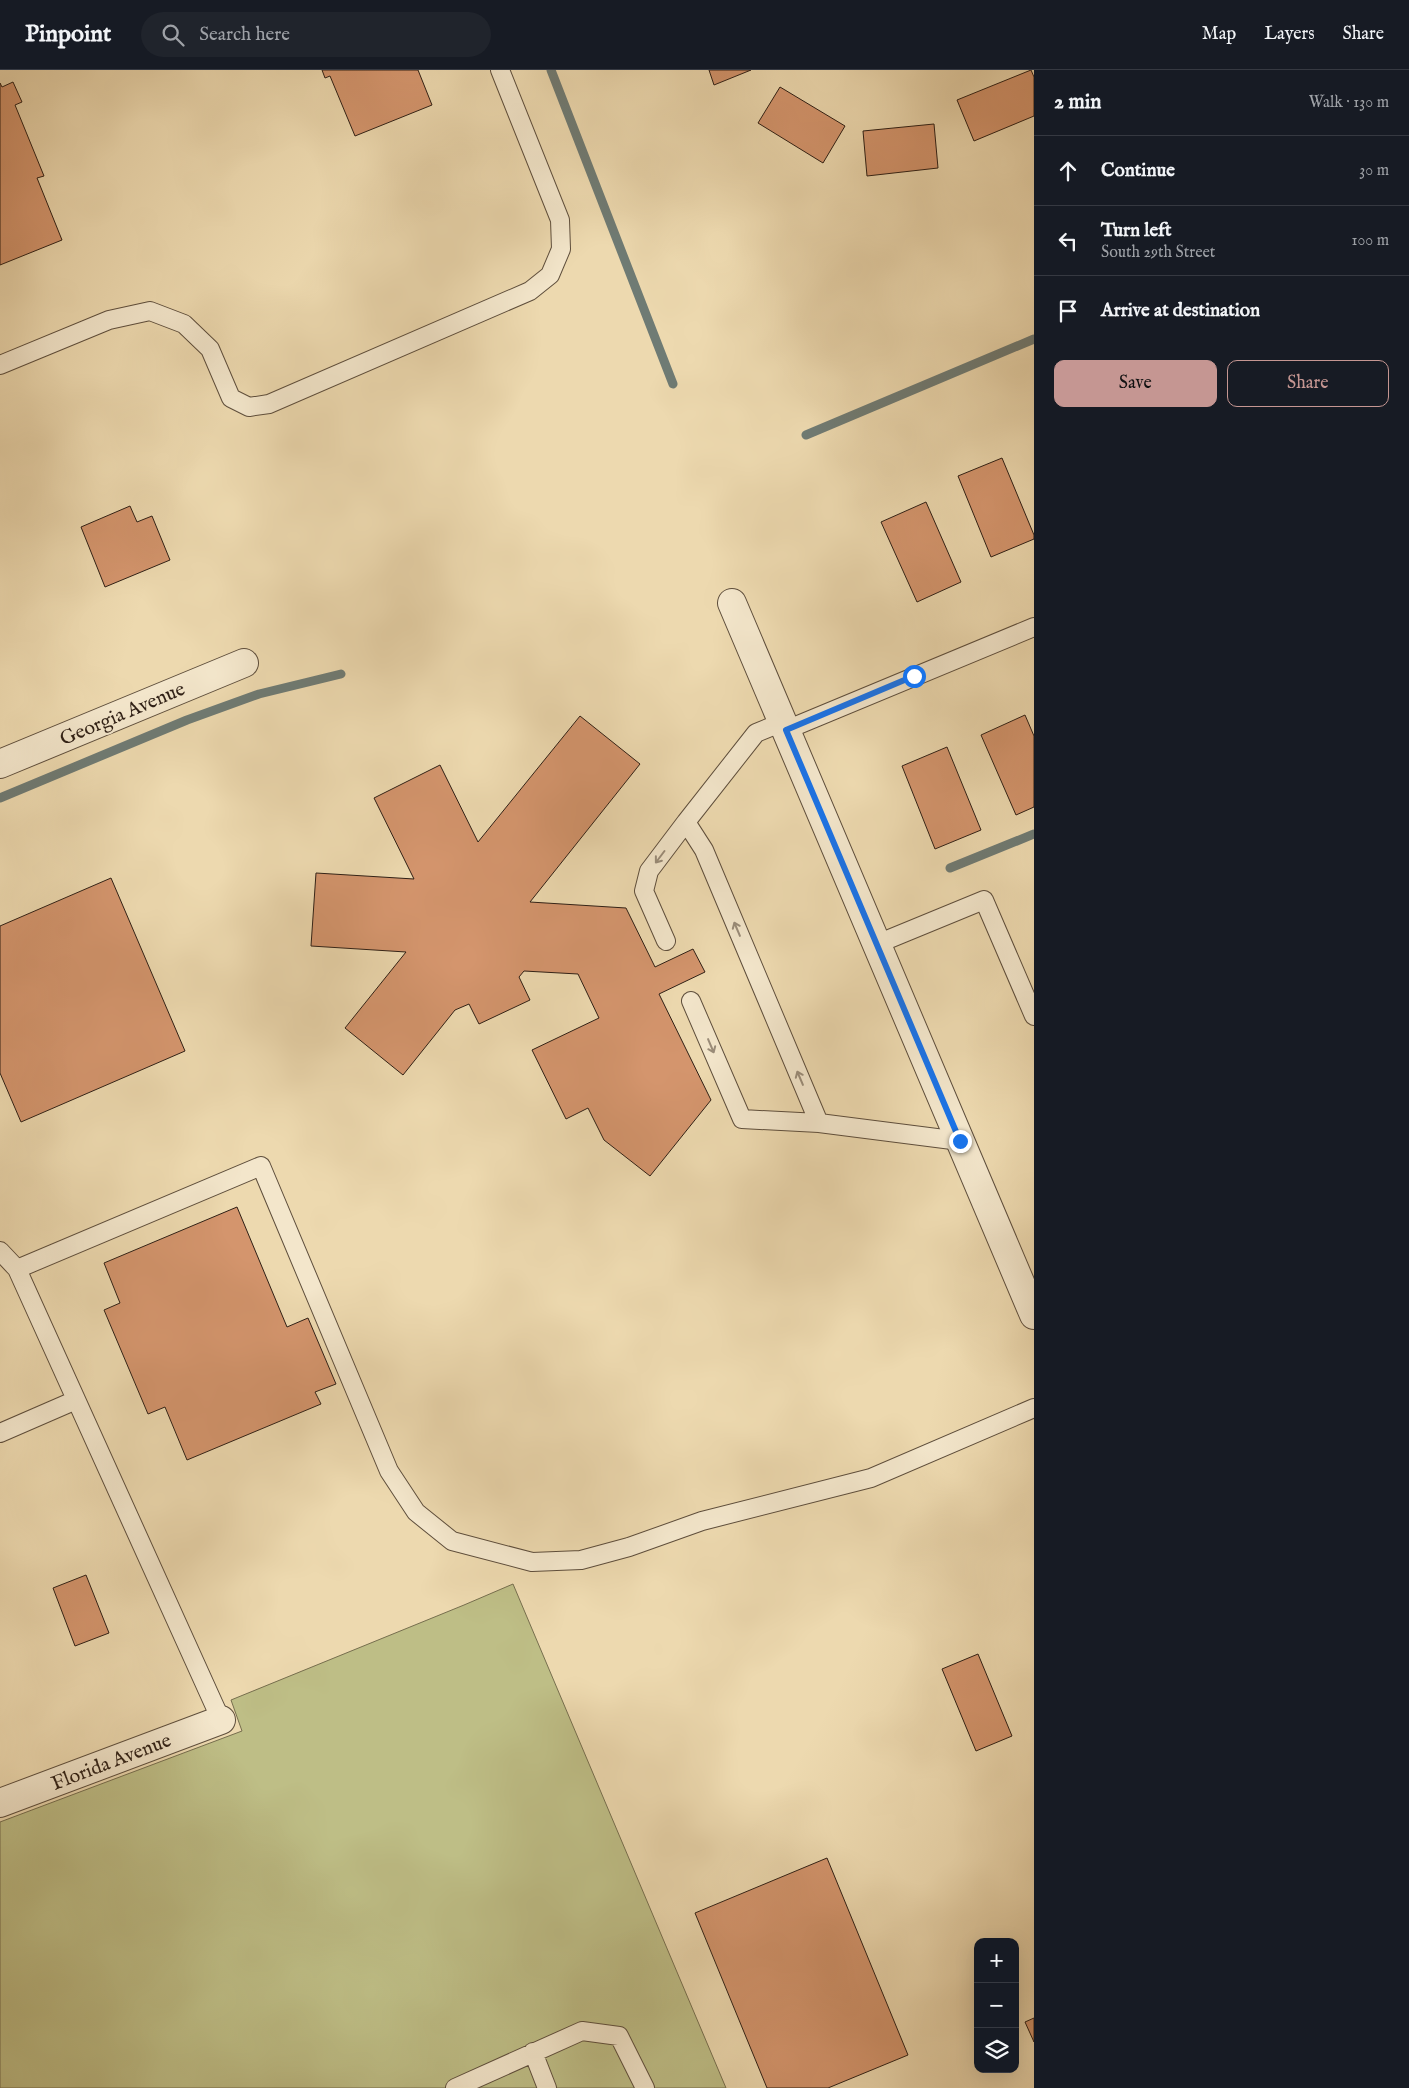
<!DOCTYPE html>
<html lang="en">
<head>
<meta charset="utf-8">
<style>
	:root { --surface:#171b24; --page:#20242c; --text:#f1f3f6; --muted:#9ea1a6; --line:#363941; --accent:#c59692 }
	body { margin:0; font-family:"IM FELL English",serif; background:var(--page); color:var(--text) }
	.controls { position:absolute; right:15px; bottom:15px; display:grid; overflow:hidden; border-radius:10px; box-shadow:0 5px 20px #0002 }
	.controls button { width:45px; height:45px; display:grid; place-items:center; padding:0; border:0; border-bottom:1px solid var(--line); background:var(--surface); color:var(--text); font:25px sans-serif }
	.stop { position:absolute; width:15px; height:15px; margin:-11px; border:4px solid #1a73e8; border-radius:50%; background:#fff }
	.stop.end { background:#1a73e8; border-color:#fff; box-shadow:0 1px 5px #0008 }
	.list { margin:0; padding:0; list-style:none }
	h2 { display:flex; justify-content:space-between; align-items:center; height:65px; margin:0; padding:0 20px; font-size:21px }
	h2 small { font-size:16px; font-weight:400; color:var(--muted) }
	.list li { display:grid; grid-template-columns:32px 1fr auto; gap:15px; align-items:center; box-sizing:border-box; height:70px; padding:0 20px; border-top:1px solid var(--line) }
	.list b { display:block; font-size:19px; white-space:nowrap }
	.list p { margin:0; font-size:16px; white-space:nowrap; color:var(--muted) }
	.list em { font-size:16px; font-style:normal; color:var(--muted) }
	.actions { display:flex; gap:10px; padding:15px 20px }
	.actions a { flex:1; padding:11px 0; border:1px solid var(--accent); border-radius:10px; text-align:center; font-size:18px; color:var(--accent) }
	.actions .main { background:var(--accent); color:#111 }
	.icon { flex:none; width:28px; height:28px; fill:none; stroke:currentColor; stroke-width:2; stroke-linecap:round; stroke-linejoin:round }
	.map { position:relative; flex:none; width:1034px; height:2018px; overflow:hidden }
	header { display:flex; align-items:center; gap:30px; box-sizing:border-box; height:70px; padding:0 25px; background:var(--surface); border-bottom:1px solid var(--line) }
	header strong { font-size:24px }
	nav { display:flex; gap:28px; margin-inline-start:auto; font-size:18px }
	.search { width:350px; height:45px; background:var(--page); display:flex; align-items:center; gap:12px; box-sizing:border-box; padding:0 18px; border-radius:28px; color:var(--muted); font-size:19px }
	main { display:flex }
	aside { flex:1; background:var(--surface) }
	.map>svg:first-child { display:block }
</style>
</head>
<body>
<header>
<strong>Pinpoint</strong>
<div class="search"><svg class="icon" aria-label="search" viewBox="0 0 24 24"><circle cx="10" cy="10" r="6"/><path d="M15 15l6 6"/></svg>Search here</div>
<nav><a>Map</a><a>Layers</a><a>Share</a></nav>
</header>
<main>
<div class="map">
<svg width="1034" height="2018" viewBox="0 0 1034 2018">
	<rect width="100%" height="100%" fill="#edd9af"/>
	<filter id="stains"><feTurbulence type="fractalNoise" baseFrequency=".004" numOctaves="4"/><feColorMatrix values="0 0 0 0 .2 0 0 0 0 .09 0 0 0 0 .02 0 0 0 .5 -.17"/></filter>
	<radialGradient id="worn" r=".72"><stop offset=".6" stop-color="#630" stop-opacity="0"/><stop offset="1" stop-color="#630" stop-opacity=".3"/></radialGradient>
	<path fill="#bebe86" stroke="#766e4e" d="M513,1514L726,2018H0V1752L242,1661L231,1630L464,1535Z"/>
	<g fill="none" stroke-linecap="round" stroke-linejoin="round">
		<path stroke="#6f7b74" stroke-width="9" d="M551,0L673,314
			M806,365L1034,269
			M0,728L187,650L259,624L341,604
			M950,798L1034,764"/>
	</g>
	<path fill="#d4956d" stroke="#2e1f15" d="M322,0H418L432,35L355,66L330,6L325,8Z
		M709,0H751L714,15Z
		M1031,0L1034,7V46L974,71L957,30Z
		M13,12L22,32L15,35L44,106L37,108L62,170L0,195V13L2,17Z
		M780,17L845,56L823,93L758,53Z
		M934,54L938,98L867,106L863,61Z
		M1002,388L1034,465V469L991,487L958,406Z
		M926,432L961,512L917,532L881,452Z
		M130,436L137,452L152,446L170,490L105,517L81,457Z
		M1025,645L1034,666V737L1016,745L981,665Z
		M580,646L640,694L530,832L626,838L655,897L693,879L705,902L659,924L711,1030L650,1106L604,1070L588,1038L566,1049L532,980L599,948L578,904L524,901L519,907L530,930L479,954L469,934L455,940L403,1005L345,958L406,882L311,876L316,803L414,809L374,728L440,695L478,772Z
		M947,677L981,760L935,779L902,696Z
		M111,808L185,981L21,1052L0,1003V856Z
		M237,1137L287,1257L308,1248L336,1314L315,1322L321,1334L187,1390L165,1337L148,1344L104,1240L120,1233L104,1193Z
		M86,1505L109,1563L75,1576L53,1518Z
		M978,1584L1012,1666L976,1681L942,1599Z
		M827,1788L908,1985L828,2018H767L695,1843Z
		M1034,1948V1972L1025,1952Z"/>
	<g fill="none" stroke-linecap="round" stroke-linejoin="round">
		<defs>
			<path id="service" d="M0,295L109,250L150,241L184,254L210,279L231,328L249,337L269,334L530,221L550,205L561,179L560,150L500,0
				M786,660L1034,557
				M686,752L756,663L783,652
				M666,871L644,821L649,801L686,752L704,780L819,1053
				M877,874L984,830L1034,946
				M691,931L742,1049L819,1053L960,1071
				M0,1181L17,1199
				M0,1363L76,1330
				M221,1650L17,1199L261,1096L389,1401L416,1442L452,1471L532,1492L581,1490L629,1477L702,1451L871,1408L1034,1338
				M533,1982L547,2018
				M455,2018L582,1961L619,1966L645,2018"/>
			<path id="minor" d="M732,533L1034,1245
				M0,694L244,593
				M0,1733L221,1650"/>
		</defs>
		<use href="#service" stroke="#5e4e3c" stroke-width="20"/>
		<use href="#minor" stroke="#5e4e3c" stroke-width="30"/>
		<use href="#service" stroke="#f3e6cb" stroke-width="18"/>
		<use href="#minor" stroke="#f3e6cb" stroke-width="28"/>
	</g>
	<defs><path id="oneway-shaft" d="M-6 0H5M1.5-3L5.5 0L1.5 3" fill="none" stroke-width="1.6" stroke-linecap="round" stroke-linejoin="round" transform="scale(1.25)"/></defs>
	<g stroke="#9a8c79">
		<use href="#oneway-shaft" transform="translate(660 787) rotate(127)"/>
		<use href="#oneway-shaft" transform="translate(737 859) rotate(-113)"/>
		<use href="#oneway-shaft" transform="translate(711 976) rotate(67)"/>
		<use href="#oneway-shaft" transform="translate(800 1008) rotate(-113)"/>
	</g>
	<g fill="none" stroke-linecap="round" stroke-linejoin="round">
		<path stroke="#1a73e8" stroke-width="6" d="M914,606L786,660L960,1071"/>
	</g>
	<g text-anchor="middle" stroke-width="4" stroke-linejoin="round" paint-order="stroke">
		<g font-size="20" fill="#2e1f15" stroke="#f3e6cb">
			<text transform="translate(122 643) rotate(-23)" y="7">Georgia Avenue</text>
			<text transform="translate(111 1691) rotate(-21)" y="7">Florida Avenue</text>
		</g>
	</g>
	<rect width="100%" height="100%" filter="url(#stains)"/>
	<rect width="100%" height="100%" fill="url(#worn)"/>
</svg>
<div class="controls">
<button>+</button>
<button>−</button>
<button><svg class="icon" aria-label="layers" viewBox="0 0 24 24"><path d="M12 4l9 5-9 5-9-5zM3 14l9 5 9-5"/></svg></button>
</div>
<div class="stop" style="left:914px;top:606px"></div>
<div class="stop end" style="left:960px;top:1071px"></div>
</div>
<aside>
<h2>2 min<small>Walk · 130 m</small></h2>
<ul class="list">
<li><svg class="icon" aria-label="ahead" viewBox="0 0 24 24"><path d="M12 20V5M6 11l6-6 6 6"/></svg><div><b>Continue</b></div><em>30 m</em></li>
<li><svg class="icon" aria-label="left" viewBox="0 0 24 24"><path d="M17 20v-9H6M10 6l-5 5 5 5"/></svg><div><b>Turn left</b><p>South 29th Street</p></div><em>100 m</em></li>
<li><svg class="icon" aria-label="arrive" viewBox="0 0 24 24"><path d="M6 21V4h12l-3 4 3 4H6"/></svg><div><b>Arrive at destination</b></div></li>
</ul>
<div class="actions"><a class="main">Save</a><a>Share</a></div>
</aside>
</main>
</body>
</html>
